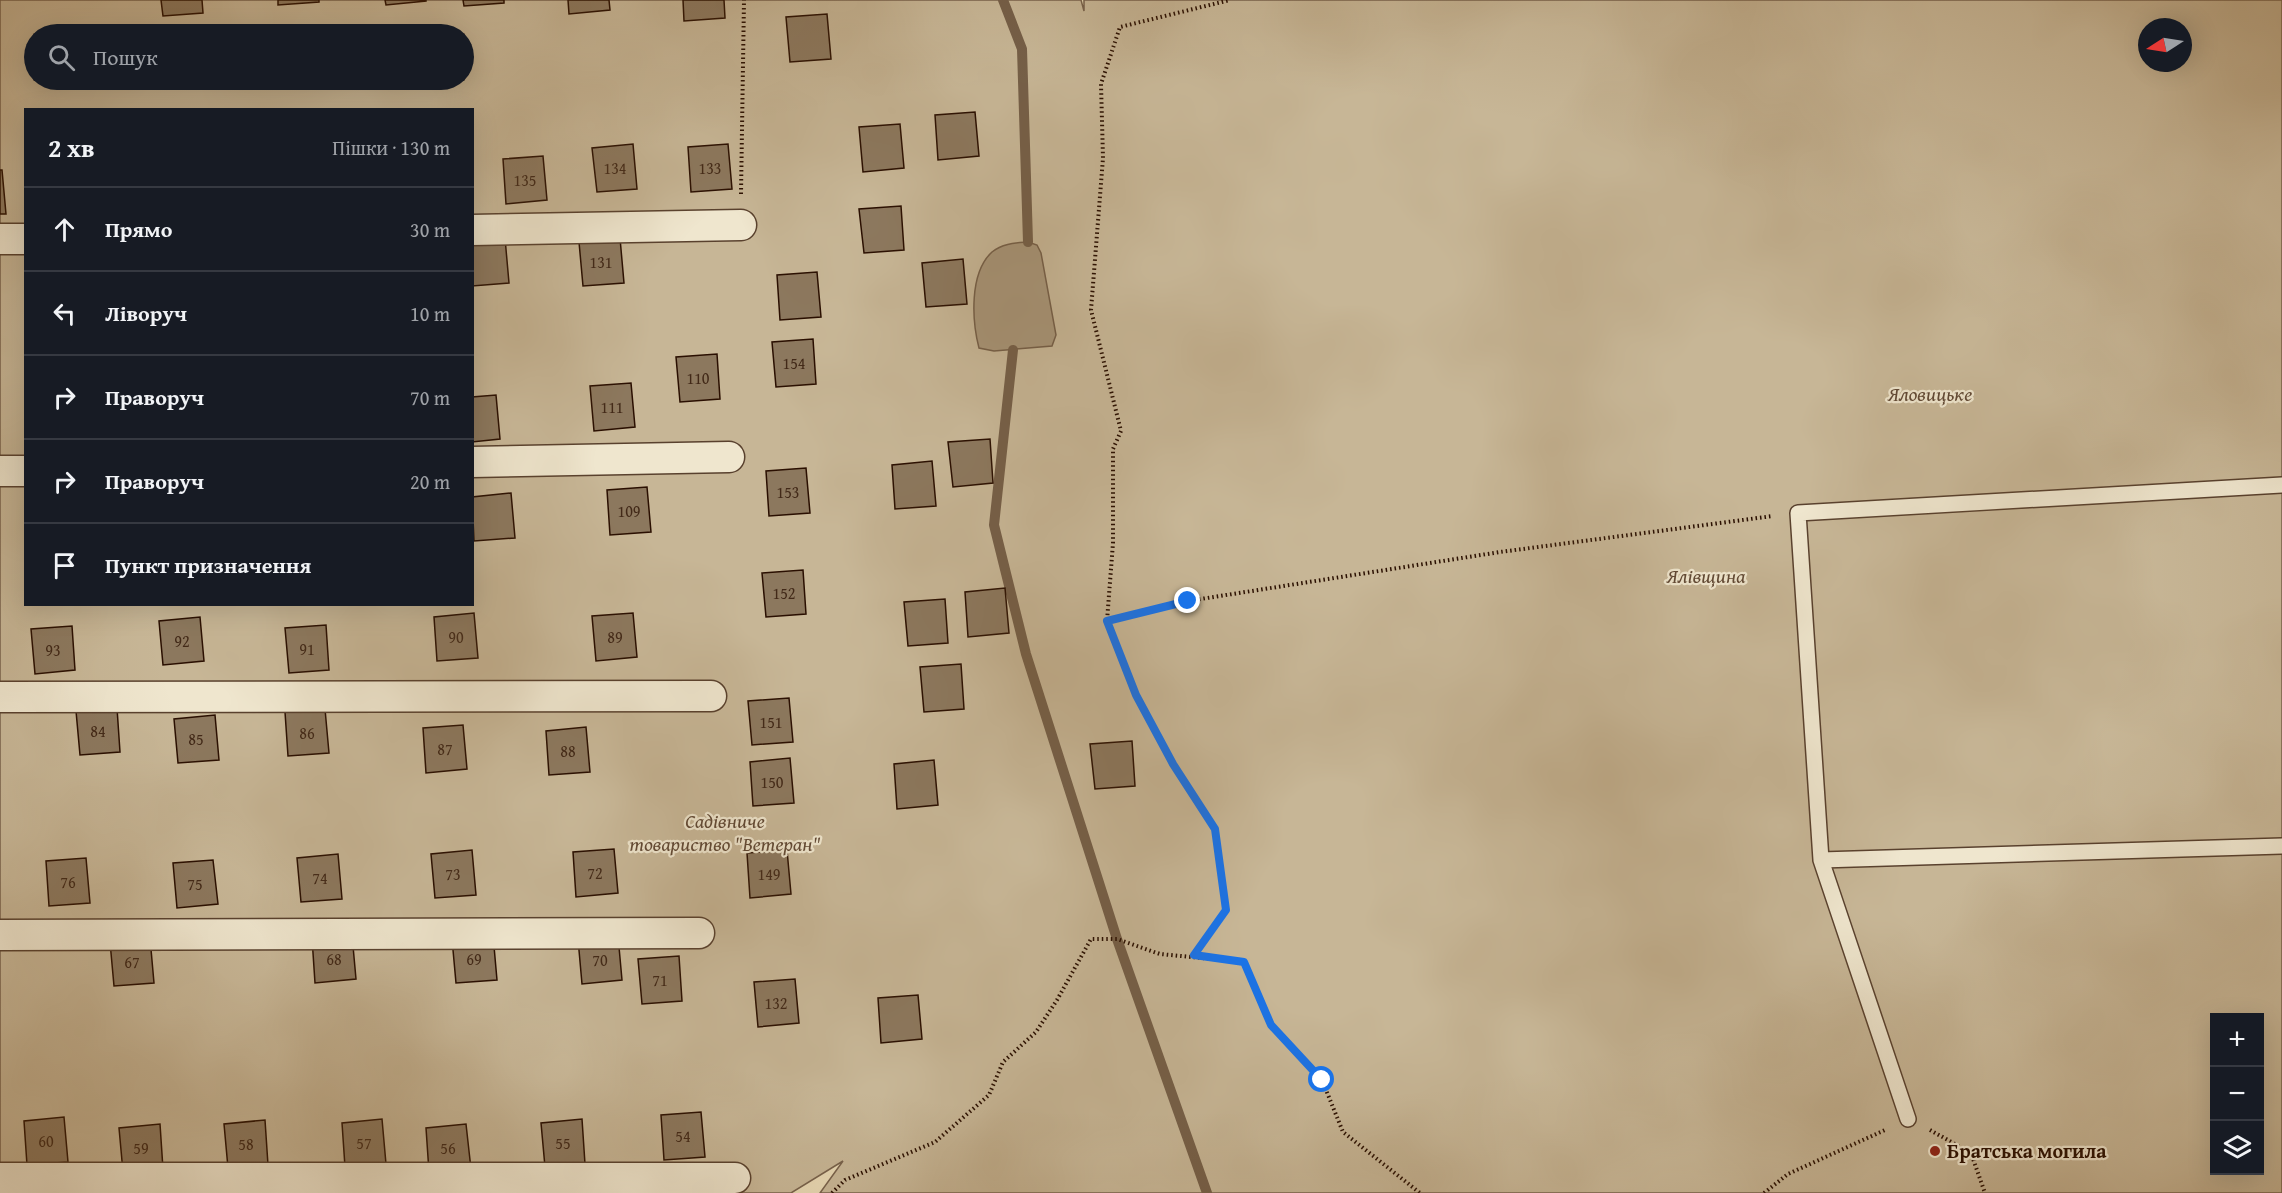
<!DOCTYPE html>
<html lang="uk">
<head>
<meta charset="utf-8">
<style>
	:root { --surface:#171b24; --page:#20242c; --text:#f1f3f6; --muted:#9ea1a6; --line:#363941 }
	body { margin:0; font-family:"Gentium Book Plus",serif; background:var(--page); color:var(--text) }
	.controls { position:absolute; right:18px; bottom:18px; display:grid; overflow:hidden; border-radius:0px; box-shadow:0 6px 24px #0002 }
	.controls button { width:54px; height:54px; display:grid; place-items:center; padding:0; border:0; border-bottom:2px solid var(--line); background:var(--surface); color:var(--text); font:30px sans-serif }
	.compass { position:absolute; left:2138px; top:18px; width:54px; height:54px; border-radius:50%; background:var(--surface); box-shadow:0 6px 24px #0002; rotate:258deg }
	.stop { position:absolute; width:18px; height:18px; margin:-14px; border:4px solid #1a73e8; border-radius:50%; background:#fff }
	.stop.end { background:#1a73e8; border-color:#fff; box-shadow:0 2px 6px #0008 }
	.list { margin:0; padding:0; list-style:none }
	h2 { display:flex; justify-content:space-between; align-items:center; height:78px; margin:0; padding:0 24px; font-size:26px }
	h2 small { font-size:20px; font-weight:400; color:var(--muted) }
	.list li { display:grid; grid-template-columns:39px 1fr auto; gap:18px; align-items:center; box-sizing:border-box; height:84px; padding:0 24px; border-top:2px solid var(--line) }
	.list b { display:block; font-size:22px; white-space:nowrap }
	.list em { font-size:20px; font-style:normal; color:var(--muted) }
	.icon { flex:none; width:33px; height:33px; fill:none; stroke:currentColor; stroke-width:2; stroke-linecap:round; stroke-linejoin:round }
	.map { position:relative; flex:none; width:2282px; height:1193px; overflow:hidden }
	.search { position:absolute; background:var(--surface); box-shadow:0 6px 24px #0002; left:24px; top:24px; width:450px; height:66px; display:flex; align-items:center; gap:15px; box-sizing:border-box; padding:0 21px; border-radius:33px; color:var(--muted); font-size:22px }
	.panel { position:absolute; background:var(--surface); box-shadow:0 6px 24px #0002; left:24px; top:108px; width:450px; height:498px; border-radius:0px }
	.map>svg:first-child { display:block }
</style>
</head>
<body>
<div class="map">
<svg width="2282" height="1193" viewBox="0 0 2282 1193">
	<rect width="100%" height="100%" fill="#e7d8b4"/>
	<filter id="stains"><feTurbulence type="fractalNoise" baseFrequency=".00333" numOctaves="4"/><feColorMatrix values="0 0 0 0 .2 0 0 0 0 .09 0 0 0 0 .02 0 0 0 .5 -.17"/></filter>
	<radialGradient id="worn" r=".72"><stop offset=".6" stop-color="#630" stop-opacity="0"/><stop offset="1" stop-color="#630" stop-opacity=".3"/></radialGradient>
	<path fill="#c7b696" stroke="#78624c" stroke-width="1.5" fill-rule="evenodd" d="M0,0H1081L1084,11V0H2282V1193H820L843,1161L791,1193H0ZM2147,27H2183V63H2147ZM34,34H464V80H34ZM26,110H472V604H26ZM2214,1018H2260V1170H2214Z"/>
	<path fill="#a79477" stroke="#755f48" stroke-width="1.5" d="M1028,242L1037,245L1041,253L1056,335L1052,346L994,351L979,348C972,321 969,273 992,252C1003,243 1016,243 1028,242Z"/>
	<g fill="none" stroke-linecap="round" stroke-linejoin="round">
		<path stroke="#755f48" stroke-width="10" d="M1003,0L1022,49L1028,242
			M1013,350L994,525L1026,654L1117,939L1207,1193"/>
	</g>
	<path fill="#8c785e" stroke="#2a0f01" stroke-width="1.5" d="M161,0H202L203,13L163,16Z
		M278,0H319V2L278,5Z
		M385,0H426V1L386,5Z
		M463,0H504V3L464,6Z
		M568,0H609L610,10L569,14Z
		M683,0H724L725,18L684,21Z
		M827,14L831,59L790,62L786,17Z
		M975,112L979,156L938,160L935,115Z
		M900,124L904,168L863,172L859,127Z
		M633,144L637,189L597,192L592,148Z
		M728,144L732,189L691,192L688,147Z
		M543,156L547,200L506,204L503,159Z
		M0,170H2L6,214H0Z
		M901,206L904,250L864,253L859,209Z
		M505,238L509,283L472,286V241Z
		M620,238L624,283L583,286L579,242Z
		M963,259L967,304L926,307L922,263Z
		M817,272L821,317L780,320L777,275Z
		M813,339L816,384L776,387L772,342Z
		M717,354L720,399L680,402L676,357Z
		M631,383L635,427L594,431L590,386Z
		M496,395L500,439L472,442V397Z
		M990,439L993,483L953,487L948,442Z
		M932,461L936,506L895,509L892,465Z
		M806,468L810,513L769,516L766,471Z
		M647,487L651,532L610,535L607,490Z
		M511,493L515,538L474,541L472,497Z
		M803,570L806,614L766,617L762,573Z
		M1005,588L1009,633L968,637L965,592Z
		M945,599L948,643L908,646L904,602Z
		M474,613L478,658L437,661L434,617Z
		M633,613L637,657L596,661L592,616Z
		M200,617L204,661L163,665L159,621Z
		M326,625L329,670L289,673L285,628Z
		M72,626L75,670L35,674L31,629Z
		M961,664L964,709L924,712L920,667Z
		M789,698L793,742L752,745L748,701Z
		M117,708L120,752L80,755L76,711Z
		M325,709L329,753L288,756L285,712Z
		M215,715L219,760L178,763L174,719Z
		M463,725L467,769L426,773L423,728Z
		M586,727L590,772L549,775L546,731Z
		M1132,741L1135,786L1095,789L1090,744Z
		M790,758L794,803L753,806L750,762Z
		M934,760L938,805L897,809L894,764Z
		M614,849L618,893L576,897L573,852Z
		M472,850L476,895L435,898L431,854Z
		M787,850L791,894L750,898L747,853Z
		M338,854L342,899L301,902L297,858Z
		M86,858L90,903L49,906L46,861Z
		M213,860L218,904L177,908L173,863Z
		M352,935L356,979L315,983L312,938Z
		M493,935L497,980L456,983L452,939Z
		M618,936L622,980L582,984L578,939Z
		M150,938L154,983L114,986L110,942Z
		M679,956L682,1001L642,1004L638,959Z
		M795,979L799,1023L758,1027L754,982Z
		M918,995L922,1039L881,1043L878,998Z
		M701,1112L705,1157L664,1160L661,1115Z
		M64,1117L68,1162L27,1165L24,1121Z
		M382,1119L386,1164L345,1167L342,1123Z
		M582,1119L585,1164L545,1167L541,1123Z
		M265,1120L268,1165L228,1168L224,1124Z
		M160,1124L163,1169L123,1172L119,1128Z
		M466,1124L471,1169L429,1172L426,1128Z"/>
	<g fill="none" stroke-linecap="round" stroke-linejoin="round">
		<defs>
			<path id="lane" d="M1821,860L1798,513L2282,485
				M1908,1119L1821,860L2282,846"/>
			<path id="street" d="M472,230L741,225
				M0,239H26
				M472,462L729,457
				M0,471H26
				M0,697L711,696
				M0,935L699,933
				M0,1178H735"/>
		</defs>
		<use href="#lane" stroke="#59412e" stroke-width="18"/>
		<use href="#street" stroke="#59412e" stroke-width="33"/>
		<path stroke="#2a0f01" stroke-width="4" stroke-dasharray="1.5 3" stroke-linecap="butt" d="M741,194L744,0
			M1107,621L1188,601L1500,552L1773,516
			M1194,955L1226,910L1215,829L1173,764L1136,695L1107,621L1113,543V449L1121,431L1091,310L1103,158L1101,84L1120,27L1230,0
			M1930,1130L1971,1153L1985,1193
			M832,1193L845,1180L935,1142L989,1095L1003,1062L1036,1032L1057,1000L1091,939H1117L1160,954L1244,962L1271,1025L1322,1080L1343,1132L1420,1193
			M1764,1193L1788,1174L1885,1130"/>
		<use href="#lane" stroke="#efe6ce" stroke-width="15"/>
		<use href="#street" stroke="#efe6ce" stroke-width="30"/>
	</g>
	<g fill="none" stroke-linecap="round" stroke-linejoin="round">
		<path stroke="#1a73e8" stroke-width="8" d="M1188,601L1107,621L1136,695L1173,764L1215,829L1226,910L1194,955L1244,962L1271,1025L1322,1080"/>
	</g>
	<circle fill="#8f2418" stroke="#efe6ce" stroke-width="2" cx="1935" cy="1151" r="6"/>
	<g text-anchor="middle" stroke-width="4.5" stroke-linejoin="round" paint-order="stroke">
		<g font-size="16" fill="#422918">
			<text x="615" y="174">134</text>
			<text x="710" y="174">133</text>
			<text x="525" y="186">135</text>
			<text x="601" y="268">131</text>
			<text x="794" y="369">154</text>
			<text x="698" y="384">110</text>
			<text x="612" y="413">111</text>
			<text x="788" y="498">153</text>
			<text x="629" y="517">109</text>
			<text x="784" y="599">152</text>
			<text x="456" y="643">90</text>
			<text x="615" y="643">89</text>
			<text x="182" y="647">92</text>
			<text x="307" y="655">91</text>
			<text x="53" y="656">93</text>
			<text x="771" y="728">151</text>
			<text x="98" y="737">84</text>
			<text x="307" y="739">86</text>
			<text x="196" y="745">85</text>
			<text x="445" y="755">87</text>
			<text x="568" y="757">88</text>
			<text x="772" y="788">150</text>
			<text x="595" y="879">72</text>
			<text x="453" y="880">73</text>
			<text x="769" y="880">149</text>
			<text x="320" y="884">74</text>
			<text x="68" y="888">76</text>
			<text x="195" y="890">75</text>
			<text x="334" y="965">68</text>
			<text x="474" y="965">69</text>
			<text x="600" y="966">70</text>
			<text x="132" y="968">67</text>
			<text x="660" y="986">71</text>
			<text x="776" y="1009">132</text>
			<text x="683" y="1142">54</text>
			<text x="46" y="1147">60</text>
			<text x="364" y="1149">57</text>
			<text x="563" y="1149">55</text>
			<text x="246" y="1150">58</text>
			<text x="141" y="1154">59</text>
			<text x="448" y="1154">56</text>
		</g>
		<g font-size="20" font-style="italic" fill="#614935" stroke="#efe6ce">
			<text x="1930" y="401">Яловицьке</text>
			<text x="1706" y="583">Ялівщина</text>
			<text x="725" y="828">Садівниче<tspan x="725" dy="23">товариство "Ветеран"</tspan></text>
		</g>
		<g font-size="20" font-weight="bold" fill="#2a0f01" stroke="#efe6ce" text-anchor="start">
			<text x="1947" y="1158">Братська могила</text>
		</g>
	</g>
	<rect width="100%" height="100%" filter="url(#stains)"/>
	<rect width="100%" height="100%" fill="url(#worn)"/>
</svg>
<div class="controls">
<button>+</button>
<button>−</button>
<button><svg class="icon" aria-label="layers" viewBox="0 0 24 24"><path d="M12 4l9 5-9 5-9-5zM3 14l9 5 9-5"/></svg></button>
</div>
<svg class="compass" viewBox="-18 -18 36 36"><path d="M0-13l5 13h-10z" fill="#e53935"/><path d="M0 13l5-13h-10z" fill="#9ea1a6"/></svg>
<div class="stop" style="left:1322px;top:1080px"></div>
<div class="stop end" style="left:1188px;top:601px"></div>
<div class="search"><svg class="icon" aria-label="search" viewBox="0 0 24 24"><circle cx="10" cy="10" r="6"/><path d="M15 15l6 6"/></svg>Пошук</div>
<section class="panel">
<h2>2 хв<small>Пішки · 130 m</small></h2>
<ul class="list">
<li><svg class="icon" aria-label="ahead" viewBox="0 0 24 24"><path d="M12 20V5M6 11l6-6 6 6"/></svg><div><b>Прямо</b></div><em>30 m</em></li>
<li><svg class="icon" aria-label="left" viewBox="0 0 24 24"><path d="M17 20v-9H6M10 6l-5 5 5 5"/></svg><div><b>Ліворуч</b></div><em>10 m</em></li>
<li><svg class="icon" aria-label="right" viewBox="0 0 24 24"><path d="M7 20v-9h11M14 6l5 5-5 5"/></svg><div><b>Праворуч</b></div><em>70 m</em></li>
<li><svg class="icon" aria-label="right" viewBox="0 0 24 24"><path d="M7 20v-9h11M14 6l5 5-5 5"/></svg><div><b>Праворуч</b></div><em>20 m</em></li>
<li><svg class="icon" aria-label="arrive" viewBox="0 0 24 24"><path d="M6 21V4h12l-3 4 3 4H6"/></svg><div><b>Пункт призначення</b></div></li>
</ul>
</section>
</div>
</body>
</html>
